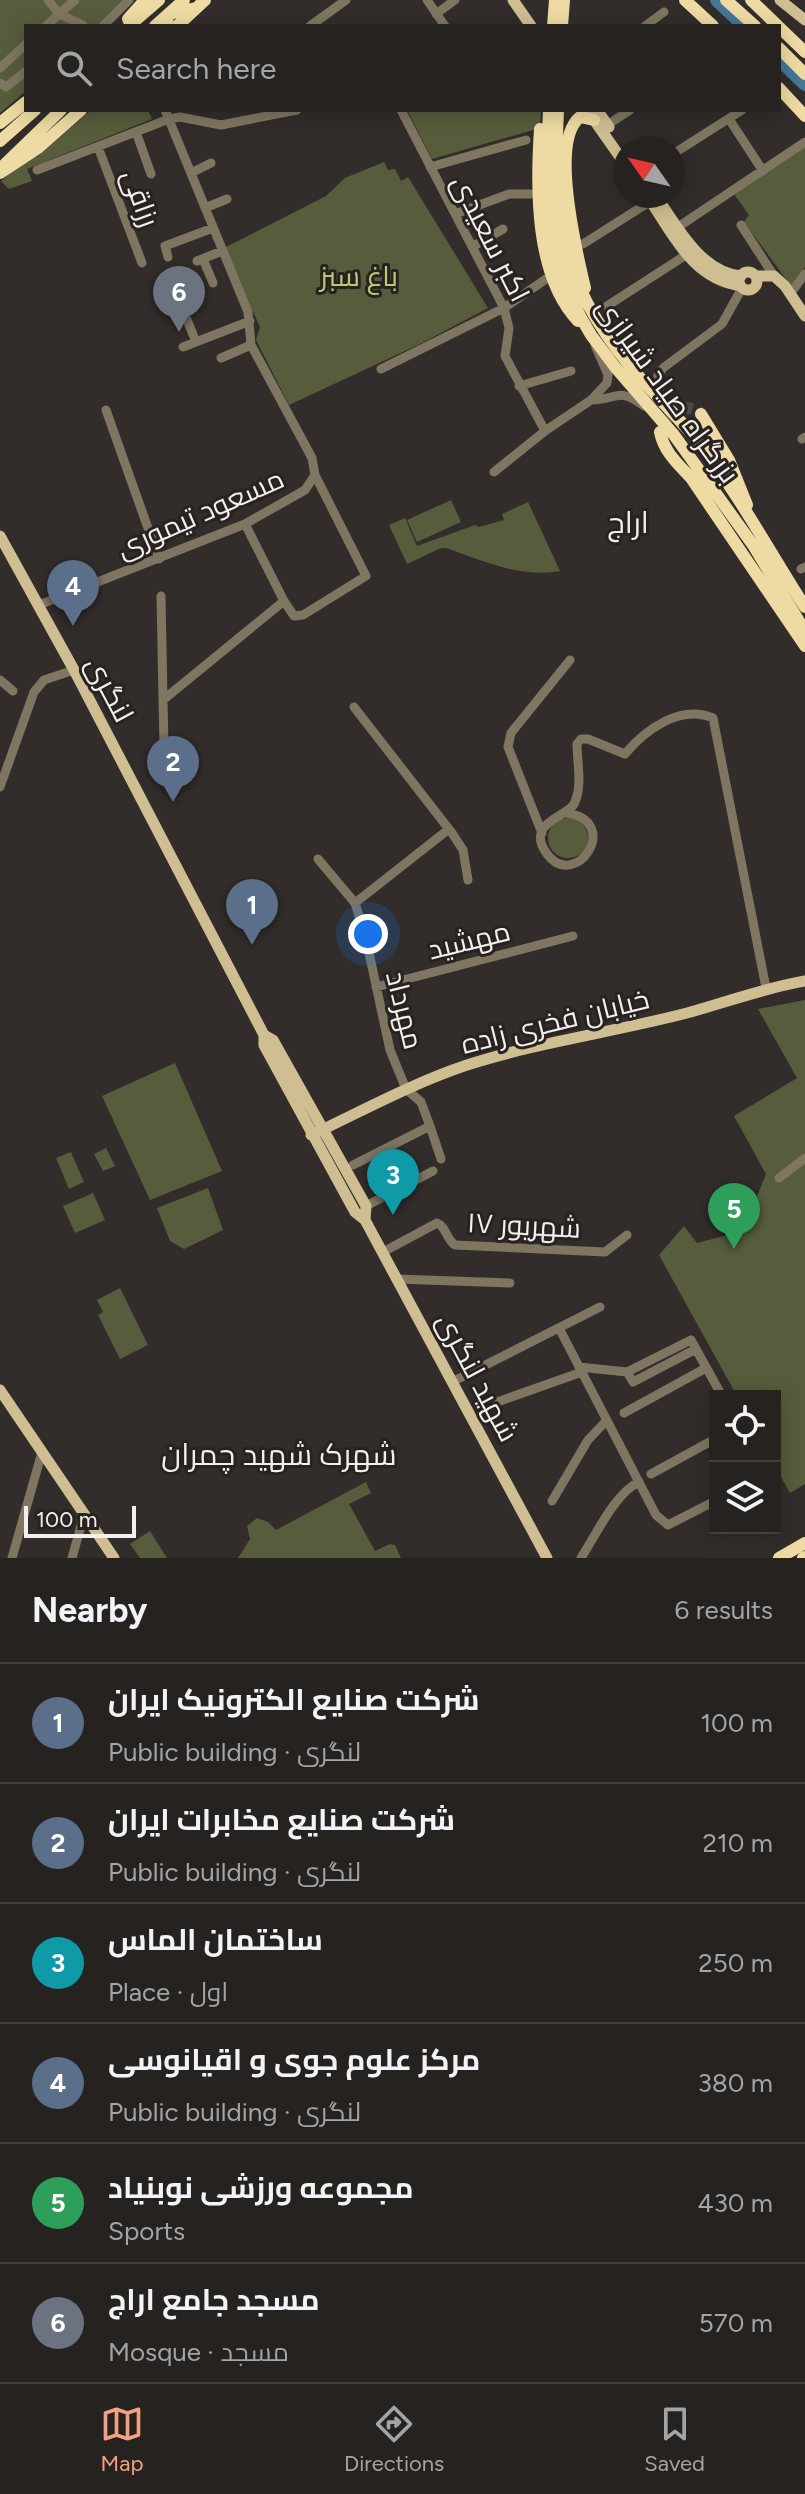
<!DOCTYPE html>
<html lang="en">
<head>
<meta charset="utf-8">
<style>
	:root { --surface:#262220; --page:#322f2d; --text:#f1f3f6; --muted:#a4a4a5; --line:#423f3e; --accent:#f3a082 }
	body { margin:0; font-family:Figtree,Cairo,sans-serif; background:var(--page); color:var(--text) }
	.controls { position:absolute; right:24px; bottom:24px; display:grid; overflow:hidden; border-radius:0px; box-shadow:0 4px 20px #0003 }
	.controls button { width:72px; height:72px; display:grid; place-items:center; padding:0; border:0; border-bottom:2px solid var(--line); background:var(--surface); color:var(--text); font:40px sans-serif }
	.compass { position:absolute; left:613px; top:136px; width:72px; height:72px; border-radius:50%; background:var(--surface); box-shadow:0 4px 20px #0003; rotate:304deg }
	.scale { position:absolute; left:24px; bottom:20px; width:112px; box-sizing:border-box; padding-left:8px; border:4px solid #f3efee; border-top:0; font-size:22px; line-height:28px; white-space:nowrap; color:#f3efee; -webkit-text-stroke:6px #282320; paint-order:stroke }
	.you { position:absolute; left:368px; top:934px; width:28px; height:28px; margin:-20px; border:6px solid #fff; border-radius:50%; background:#1a73e8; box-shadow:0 0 0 12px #1a73e833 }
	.badge { display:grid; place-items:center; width:52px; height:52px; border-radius:50%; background:var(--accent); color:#fff; font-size:26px; font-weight:700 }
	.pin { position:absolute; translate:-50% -66px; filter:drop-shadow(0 2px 4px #0008) }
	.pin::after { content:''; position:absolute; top:42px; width:28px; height:24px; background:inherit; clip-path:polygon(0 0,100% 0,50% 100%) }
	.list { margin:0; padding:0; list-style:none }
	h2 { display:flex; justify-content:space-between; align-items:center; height:104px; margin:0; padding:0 32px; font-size:34px }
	h2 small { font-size:26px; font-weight:400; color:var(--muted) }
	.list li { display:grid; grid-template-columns:52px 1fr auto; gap:24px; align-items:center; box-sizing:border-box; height:120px; padding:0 32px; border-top:2px solid var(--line) }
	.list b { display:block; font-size:30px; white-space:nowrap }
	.list p { margin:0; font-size:26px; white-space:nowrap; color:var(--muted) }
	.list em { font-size:26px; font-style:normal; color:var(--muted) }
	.icon { flex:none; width:44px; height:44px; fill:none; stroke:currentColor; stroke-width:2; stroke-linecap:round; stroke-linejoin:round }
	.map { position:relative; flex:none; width:805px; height:1558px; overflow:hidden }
	.search { position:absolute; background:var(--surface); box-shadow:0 4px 20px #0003; left:24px; right:24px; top:24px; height:88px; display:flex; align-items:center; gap:20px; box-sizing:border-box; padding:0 28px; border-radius:0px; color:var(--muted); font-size:30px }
	.sheet { height:824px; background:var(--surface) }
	nav { display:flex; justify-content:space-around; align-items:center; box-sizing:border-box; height:112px; border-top:2px solid var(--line); background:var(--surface); font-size:22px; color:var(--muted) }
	nav a { display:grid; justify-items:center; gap:4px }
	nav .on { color:var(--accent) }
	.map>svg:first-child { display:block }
</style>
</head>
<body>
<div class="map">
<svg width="805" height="1558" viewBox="0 0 805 1558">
	<rect width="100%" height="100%" fill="#322d2a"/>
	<path fill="#575c3c" d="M0,0H123L98,26H26V91L0,113Z
		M91,110H148L152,119L27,169L32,181L9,189L1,181L16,168L39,155Z
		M407,110H541L540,128L432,159Z
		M805,146V267L791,286L744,222L749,215L734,194Z
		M384,162L388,170L395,169L401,181L408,177L488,308L420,344L289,405L256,340L260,327L224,248L326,196L345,178Z
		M451,500L461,522L417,542L407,520Z
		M528,502L560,571C521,578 483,561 446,548H441L407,564L389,525L405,518L417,546L475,525L479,527L504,520L502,514Z
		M548 838a20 20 0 1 1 40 0a20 20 0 1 1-40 0Z
		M805,1000V1484L790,1493L775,1466V1396H737L659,1255L684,1226L697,1243L743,1231L766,1174L734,1116L797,1078L758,1009Z
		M175,1063L222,1171L150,1200L102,1096Z
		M106,1148L115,1166L103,1171L94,1154Z
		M71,1152L84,1182L69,1189L56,1158Z
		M208,1188L223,1230L184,1249L170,1241L157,1208Z
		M93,1193L105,1220L75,1233L63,1206Z
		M120,1288L148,1345L120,1359L98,1315L103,1312L97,1300Z
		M366,1482L371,1493L349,1504L375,1551L390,1544L395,1545L401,1558H238L250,1539L247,1526L257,1518L268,1522L276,1530Z
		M150,1531L167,1558H140L130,1544Z"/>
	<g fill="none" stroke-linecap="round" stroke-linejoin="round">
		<path stroke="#447697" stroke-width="14" d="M717,0L745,26
			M779,59L805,84"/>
		<path stroke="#4f4a47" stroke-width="12" stroke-dasharray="12 6" stroke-linecap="butt" d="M666,419C676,407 688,404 701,414"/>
		<path stroke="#7e7660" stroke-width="9" d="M48,0L59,14L75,0
			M427,0L445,26
			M436,14L455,0
			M46,26L59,14L83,25
			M103,26L129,0
			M310,26L346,0
			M645,26L664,12
			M0,68L26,44
			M0,83L6,87L26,71
			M401,110L504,308L509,328L505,356L545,431
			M729,119L763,171
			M607,125L630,110
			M136,132L151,174
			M98,147L142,263
			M673,154L742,110
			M430,167L526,140
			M37,170L169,119L180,117L221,125L297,110
			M191,173L211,163
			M205,208L227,199
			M455,214L509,194H530
			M741,225L774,276
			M678,227L805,142
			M583,244L651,201
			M472,247L503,229
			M168,257L165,246L213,228
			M203,259L213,283
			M197,261L222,251
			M790,294L805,274
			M179,300L196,342
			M607,306L686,255
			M183,347L250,321
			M221,358L251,345
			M381,369L504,308L546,279
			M519,386L571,371
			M660,399L658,375L663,368L722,324L742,288
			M591,400C618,400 617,386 644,406
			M106,410L159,559
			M802,439L805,437
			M494,472L545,431L591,400L607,383L608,375L595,345
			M801,569L805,567
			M161,596L163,700L284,601L245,524
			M284,601L294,616L303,615L366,576L315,475
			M39,605L245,524L305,490L315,475L312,458L251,345L248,312L165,110
			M0,680L13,691
			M163,700L164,746
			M354,707L452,833L463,850L468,880
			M0,787L34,692L44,680L74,670
			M567,813C623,822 575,892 547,854C524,823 567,817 574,804C583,786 577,763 577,744L581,739H588L625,754C645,730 680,704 713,718L766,988
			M542,833L508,747L511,733L570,660
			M318,859L355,903L366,939L390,1050L406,1089L421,1102L430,1126L353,1165
			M355,903L449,829
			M376,987L573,936
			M430,1126L441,1159
			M779,1178L805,1158
			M366,1206L433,1171
			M383,1252L437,1223C446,1226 446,1239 455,1245L605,1252L627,1235
			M397,1279L510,1283
			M559,1328L656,1515L668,1525L715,1501
			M579,1367L627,1372L691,1340L722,1396
			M627,1372L633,1382L696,1349
			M454,1381L600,1307
			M497,1402L582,1372
			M624,1413L706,1368
			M651,1474L715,1439
			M552,1501L588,1440L607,1420
			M12,1558L42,1452
			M72,1558L84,1515
			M581,1558C596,1535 615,1493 639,1482"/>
		<path stroke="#cebe91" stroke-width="11" d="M513,0L531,26
			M780,0L805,20
			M587,110L625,164
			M597,110L609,127
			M647,196C673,233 691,279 741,286
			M656,196C677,226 700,272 741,276
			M739 281a9 9 0 1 1 18 0a9 9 0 1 1-18 0Z
			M756,276H774L785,286L805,316
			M0,536L74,670L264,1035V1045L355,1212L365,1220L547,1558
			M264,1035L273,1040L366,1206L365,1220
			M311,1135C362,1111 413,1083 467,1065C539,1042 614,1032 687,1013C727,1002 764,988 805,981
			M0,1390L114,1558"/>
		<path stroke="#eedba3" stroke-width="12" d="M685,0L713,26
			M726,0L755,26
			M751,0L778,26
			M128,19L145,0
			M129,26L159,0
			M155,26L184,0
			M165,26L169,14L196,8
			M177,26L205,0
			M553,26L555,0
			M562,26L564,0
			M779,27L805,52
			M779,48L805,74
			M779,88L805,116
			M549,110L547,160L550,230L563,278L580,316L591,335L615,367L674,435L753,545L805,631
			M558,110C553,219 559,279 630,366C652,393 678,416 699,443C739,495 770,552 805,607
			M0,123L26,102
			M540,129C536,189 535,276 578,321
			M0,141L35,110
			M5,164L61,110
			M0,173L38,148L81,110
			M585,288C577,254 549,141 580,117L594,120
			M701,414L729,460L747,505
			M660,432C664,452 678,464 691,478L805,646
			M779,1558L805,1543
			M803,1558L805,1557"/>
	</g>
	<g text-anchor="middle" stroke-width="6" stroke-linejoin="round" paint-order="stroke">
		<g font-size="28" fill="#f3efee" stroke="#282320">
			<text transform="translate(141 198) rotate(70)" y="10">رزاقی</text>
			<text transform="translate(491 238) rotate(63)" y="10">اکبر سعیدی</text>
			<text transform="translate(668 390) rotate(54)" y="10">بزرگراه صیاد شیرازی</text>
			<text transform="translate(200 513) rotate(-24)" y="10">مسعود تیموری</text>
			<text transform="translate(110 689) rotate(62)" y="10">لنگری</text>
			<text transform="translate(469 940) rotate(-14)" y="10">مهشید</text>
			<text transform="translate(405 1010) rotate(76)" y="10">مهرداد</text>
			<text transform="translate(555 1021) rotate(-14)" y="10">خیابان فخری زاده</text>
			<text transform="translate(524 1225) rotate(3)" y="10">۱۷ شهریور</text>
			<text transform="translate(478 1377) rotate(62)" y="10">شهید لنگری</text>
		</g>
		<g font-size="28" fill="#bcc777" stroke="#282320">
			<text x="359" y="286">باغ سبز</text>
		</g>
		<g font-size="30" fill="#f3efee" stroke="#282320">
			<text x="628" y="533">اراج</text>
			<text x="279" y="1465">شهرک شهید چمران</text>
		</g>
	</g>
</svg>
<div class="controls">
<button><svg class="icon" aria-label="locate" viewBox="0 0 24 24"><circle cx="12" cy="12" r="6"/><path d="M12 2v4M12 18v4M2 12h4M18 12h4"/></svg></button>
<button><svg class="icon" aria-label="layers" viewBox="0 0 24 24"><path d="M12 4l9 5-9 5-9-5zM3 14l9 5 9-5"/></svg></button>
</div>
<svg class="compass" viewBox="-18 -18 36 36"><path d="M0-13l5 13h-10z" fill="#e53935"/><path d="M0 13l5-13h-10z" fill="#a4a4a5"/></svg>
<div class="scale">100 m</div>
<div class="you"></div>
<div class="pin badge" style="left:252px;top:945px;background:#5c6f8a">1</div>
<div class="pin badge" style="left:173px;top:802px;background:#5c6f8a">2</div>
<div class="pin badge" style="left:393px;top:1215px;background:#0f9aa8">3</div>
<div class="pin badge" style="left:73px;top:626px;background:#5c6f8a">4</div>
<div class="pin badge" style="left:734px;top:1249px;background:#2e9e5b">5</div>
<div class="pin badge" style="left:179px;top:332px;background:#6b7280">6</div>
<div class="search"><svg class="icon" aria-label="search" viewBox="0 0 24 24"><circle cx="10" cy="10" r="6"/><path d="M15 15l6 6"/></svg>Search here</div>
</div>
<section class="sheet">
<h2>Nearby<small>6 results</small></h2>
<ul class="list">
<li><span class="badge" style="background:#5c6f8a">1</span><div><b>شرکت صنایع الکترونیک ایران</b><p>Public building · لنگری</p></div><em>100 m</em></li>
<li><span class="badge" style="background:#5c6f8a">2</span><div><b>شرکت صنایع مخابرات ایران</b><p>Public building · لنگری</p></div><em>210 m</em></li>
<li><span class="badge" style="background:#0f9aa8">3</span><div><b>ساختمان الماس</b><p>Place · اول</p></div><em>250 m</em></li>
<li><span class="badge" style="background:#5c6f8a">4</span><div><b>مرکز علوم جوی و اقیانوسی</b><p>Public building · لنگری</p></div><em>380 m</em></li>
<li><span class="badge" style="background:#2e9e5b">5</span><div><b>مجموعه ورزشی نوبنیاد</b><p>Sports</p></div><em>430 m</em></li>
<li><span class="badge" style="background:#6b7280">6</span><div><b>مسجد جامع اراج</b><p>Mosque · مسجد</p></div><em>570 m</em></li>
</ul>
</section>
<nav>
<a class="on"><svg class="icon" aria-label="map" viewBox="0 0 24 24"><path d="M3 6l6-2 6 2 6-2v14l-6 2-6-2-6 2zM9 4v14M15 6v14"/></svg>Map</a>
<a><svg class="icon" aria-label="directions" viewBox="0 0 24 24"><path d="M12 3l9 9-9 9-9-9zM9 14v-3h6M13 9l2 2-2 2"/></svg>Directions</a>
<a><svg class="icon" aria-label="saved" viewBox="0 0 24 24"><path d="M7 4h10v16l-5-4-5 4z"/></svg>Saved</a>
</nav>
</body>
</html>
